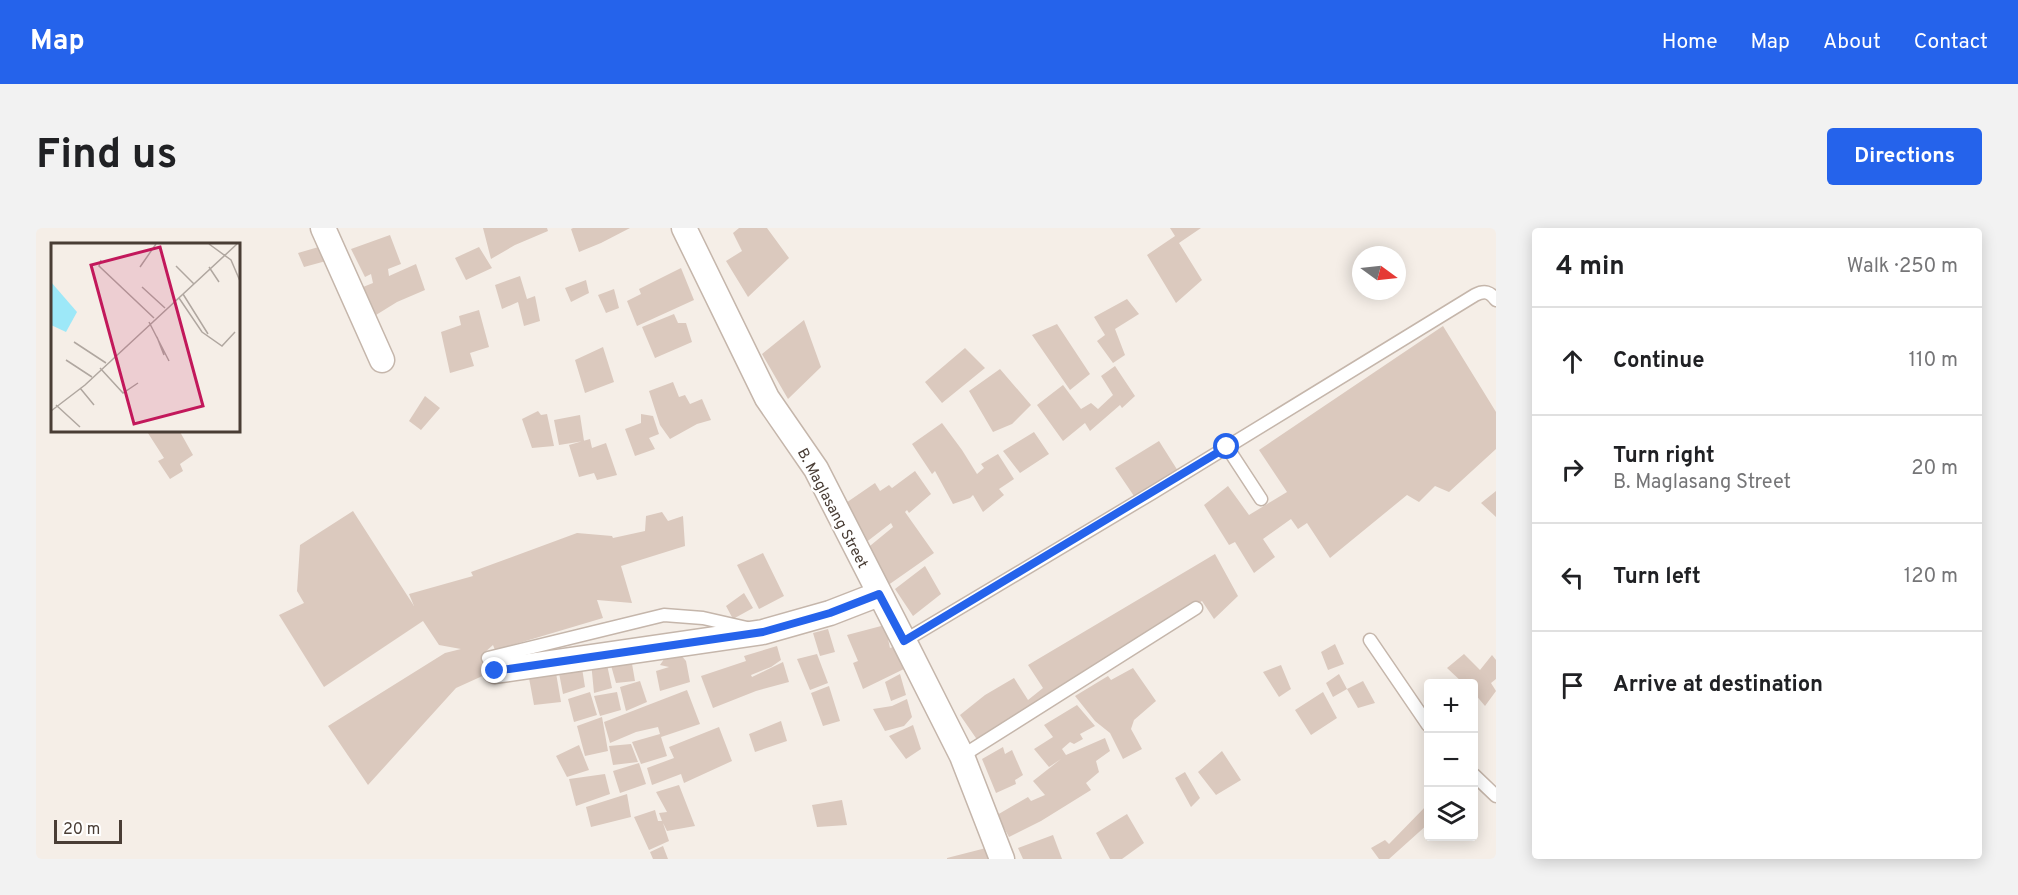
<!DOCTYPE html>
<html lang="en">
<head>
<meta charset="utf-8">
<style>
	:root { --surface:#fff; --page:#f2f2f2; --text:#202124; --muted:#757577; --line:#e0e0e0; --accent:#2563eb }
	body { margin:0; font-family:Overpass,sans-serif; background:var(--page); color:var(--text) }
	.controls { position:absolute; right:18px; bottom:18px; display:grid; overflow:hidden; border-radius:6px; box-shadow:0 3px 15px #0003 }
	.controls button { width:54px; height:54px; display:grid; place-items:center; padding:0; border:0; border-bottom:2px solid var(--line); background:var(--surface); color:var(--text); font:30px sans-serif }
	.compass { position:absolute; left:1316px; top:18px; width:54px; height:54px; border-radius:50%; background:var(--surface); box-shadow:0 3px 15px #0003; rotate:105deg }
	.scale { position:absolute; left:18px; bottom:15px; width:68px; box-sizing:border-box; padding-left:6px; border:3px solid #493d35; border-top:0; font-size:16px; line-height:21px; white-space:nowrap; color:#493d35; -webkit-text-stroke:4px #fff; paint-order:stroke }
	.stop { position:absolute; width:18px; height:18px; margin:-14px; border:4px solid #2563eb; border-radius:50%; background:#fff }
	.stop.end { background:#2563eb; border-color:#fff; box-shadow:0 2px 6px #0008 }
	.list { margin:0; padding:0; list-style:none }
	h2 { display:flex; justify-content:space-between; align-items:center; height:78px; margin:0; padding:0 24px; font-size:26px }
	h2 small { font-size:20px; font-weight:400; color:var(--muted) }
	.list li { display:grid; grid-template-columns:39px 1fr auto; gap:18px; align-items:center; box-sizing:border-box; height:108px; padding:0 24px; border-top:2px solid var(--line) }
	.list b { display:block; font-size:22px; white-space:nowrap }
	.list p { margin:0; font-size:20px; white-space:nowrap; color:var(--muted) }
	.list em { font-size:20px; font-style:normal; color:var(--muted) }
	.icon { flex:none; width:33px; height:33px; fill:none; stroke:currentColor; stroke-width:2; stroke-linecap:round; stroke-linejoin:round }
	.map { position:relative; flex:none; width:1460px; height:631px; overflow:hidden; border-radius:6px }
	header { display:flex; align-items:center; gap:36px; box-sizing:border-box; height:84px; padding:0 30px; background:var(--accent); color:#fff }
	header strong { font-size:28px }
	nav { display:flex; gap:33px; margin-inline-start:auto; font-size:21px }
	.intro { display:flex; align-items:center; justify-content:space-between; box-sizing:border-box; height:144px; padding:0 36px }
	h1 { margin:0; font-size:42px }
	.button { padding:15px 27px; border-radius:6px; background:var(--accent); color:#fff; font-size:21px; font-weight:700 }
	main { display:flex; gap:36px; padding:0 36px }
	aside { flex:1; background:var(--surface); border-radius:6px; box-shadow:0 3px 15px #0003 }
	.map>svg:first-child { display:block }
</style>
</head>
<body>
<header>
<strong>Map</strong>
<nav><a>Home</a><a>Map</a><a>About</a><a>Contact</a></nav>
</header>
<div class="intro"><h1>Find us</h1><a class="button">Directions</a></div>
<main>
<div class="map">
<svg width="1460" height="631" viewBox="0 0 1460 631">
	<rect width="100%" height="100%" fill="#f5eee7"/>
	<path fill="#dbc9be" d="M447,0H511L512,3L479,17L455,31Z
		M537,0H594L565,15L543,24L535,1Z
		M703,0H731L753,30L712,69L690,33L706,23L697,5Z
		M1134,0H1165L1143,15L1166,52L1140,75L1111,27L1139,8Z
		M354,7L365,36L352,41L353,48L380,36L389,62L361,74L340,87L327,59L337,55L335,46L329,49L315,21Z
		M286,18L290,33L268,39L262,25Z
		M443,19L456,40L430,52L419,30Z
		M645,40L658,72L601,98L591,73L605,66L603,61Z
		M484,48L491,71L499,68L504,93L488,98L482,74L466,81L459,57Z
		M550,52L553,65L535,74L529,60Z
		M578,61L583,80L570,85L562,67Z
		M1091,71L1103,86L1079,101L1089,127L1077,135L1061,113L1069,107L1058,89Z
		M443,82L453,119L434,125L438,138L414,145L405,104L425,97L423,88Z
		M638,86L642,95H650L656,114L619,130L606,99Z
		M768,92L785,139L752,171L726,126Z
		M1021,96L1054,146L1034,162L996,107Z
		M1407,98L1460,184V221L1413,264L1399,258L1383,274L1371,267L1294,330L1271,295L1262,301L1255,291L1227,311L1239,329L1218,345L1199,314L1193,317L1168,277L1192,258L1213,287L1251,264L1223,222Z
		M567,119L578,154L549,165L539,132Z
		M929,120L949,140L906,175L889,154Z
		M1079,138L1099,168L1086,180L1084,177L1054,203L1049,195L1027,213L1001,177L1027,157L1045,181L1055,175L1062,181L1077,167L1065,148Z
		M964,141L995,177L976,196L957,204L933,163Z
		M637,154L643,169L649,167L654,176L666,171L675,192L661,196L634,211L624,197L613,163Z
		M389,168L404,180L385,202L373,193Z
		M502,183L505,187L511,186L518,218L496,220L486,191Z
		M605,186L617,188L623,206L613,210L619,221L599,228L589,201L605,195Z
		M544,187L548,213L523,217L518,192Z
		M906,195L926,222L941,246L948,240L945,236L962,226L978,251L963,261L968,267L947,284L937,267L934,270L917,276L899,243L896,246L876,216Z
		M110,202H143L157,227L144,236L147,243L134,251L122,233L128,230Z
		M998,204L1013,226L984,245L967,223Z
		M554,211L556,220L570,215L581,247L561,252L558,245L543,249L533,217Z
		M1123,213L1142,243L1100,271L1079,240Z
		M879,243L895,266L873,285L871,282L869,284L898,325L848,360L829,322L857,299L855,295L824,319L804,279L839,255L844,263L853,257L856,260Z
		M1460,263V289L1445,275Z
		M317,283L378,378L373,366L437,348L435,344L541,305L576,308L577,310L609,303L610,288L626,284L632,293L647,288L649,318L585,338L596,375L561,372L567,390L459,422L457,417L448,425L453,445L420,460L332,557L292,498L409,425L425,421L403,417L387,393L288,459L243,387L268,375L261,363L264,317Z
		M727,325L748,368L723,381L701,337Z
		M1179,326L1202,368L1178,391L1166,373L942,513L924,487L949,467L978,450L992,472L1007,460L992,437Z
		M889,338L905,366L877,388L859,361Z
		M708,365L717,380L697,391L690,378Z
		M849,397L854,420L860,418L868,441L827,461L817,435L822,433L811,407Z
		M792,401L799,424L784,428L777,405Z
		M1299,416L1308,436L1292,442L1285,424Z
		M637,418L650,433L654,454L624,463L620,443L633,439L624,437Z
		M741,418L745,432L735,439L715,447L716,449L747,434L753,454L720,463L677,480L665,448L710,433L708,428Z
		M781,426L792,455L774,462L761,431Z
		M1428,426L1444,442L1456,427L1460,432V451L1455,455L1460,463L1449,478L1438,465V455H1427L1411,440Z
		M595,430L599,453L580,455L574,434Z
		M570,432L576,460L558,465L555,434Z
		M1245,437L1255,461L1243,469L1227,444Z
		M546,440L549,459L527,466L523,445Z
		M1097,440L1120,473L1098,492L1095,501L1106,521L1087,531L1074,505L1059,493L1039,468L1072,448L1075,452Z
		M520,445L525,474L498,477L493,450Z
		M864,446L870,467L855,473L849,454Z
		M1303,446L1311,461L1327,453L1339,475L1322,480L1311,461L1297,469L1290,455Z
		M604,453L611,474L590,483L584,459Z
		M793,458L804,493L787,498L775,465Z
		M651,462L664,496L625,509L631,528L605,536L596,514L624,506L622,499L600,504L574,515L568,494Z
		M554,464L561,487L538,494L532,471Z
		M581,464L585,482L564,488L558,468Z
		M1287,464L1301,490L1275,507L1259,482Z
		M871,471L876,489L868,498L849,503L837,481L856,478Z
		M1041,477L1059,498L1044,506L1047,511L1038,516L1034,514L1026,521L1030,527L1069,510L1074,523L1060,533L1063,544L1050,555L1055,562L1005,593L973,609L961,587L992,569L995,573L1009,567L997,553L1025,531L1013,539L998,521L1017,509L1008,497Z
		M566,489L572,523L549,528L541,498Z
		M745,493L751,513L719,524L713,506Z
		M877,497L885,521L870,531L853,508Z
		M683,499L696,533L648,555L645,546L616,557L611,540L638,530L633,519Z
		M595,516L602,534L577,537L573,518Z
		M543,517L553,542L531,549L520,528Z
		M967,519L969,526L976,522L987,547L979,552L980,556L960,565L946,531Z
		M1186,523L1205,552L1180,567L1162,544Z
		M603,535L610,556L584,565L577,543Z
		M1149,544L1164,570L1155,579L1139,550Z
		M569,546L574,566L540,578L533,551Z
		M643,557L659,598L631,603L627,595L633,613L613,622L598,589L619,582L622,593H626L623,585L631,584L620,564Z
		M591,566L595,589L555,599L550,579Z
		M806,572L811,597L781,599L776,577Z
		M1392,576V596L1353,631H1343L1335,620L1349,612L1353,616Z
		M1091,586L1108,615L1086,631H1074L1060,605Z
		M1017,607L1026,631H987L982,620Z
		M627,618L632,631H617L614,624Z
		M950,620L953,631H911V630Z"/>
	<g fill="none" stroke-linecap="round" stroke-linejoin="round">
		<defs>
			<path id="lane" d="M1191,219L1225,271
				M1334,412L1392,497
				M868,413L1116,265L1439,67C1449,62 1454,64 1460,72
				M452,430L628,387L667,390L711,400
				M926,528L1160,380
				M1438,547L1460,568"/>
			<path id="street" d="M287,0L346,132
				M648,0L731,170L780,241L868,413L926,528L966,631
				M459,443L727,404L794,385L843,366"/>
		</defs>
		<use href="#lane" stroke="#c5b6ab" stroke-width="15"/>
		<use href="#street" stroke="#c5b6ab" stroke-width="27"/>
		<use href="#lane" stroke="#fff" stroke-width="12"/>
		<use href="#street" stroke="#fff" stroke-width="24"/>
	</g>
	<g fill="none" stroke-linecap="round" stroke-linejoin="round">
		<path stroke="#2563eb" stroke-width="8" d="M459,443L727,404L794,385L843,366L868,413L1191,219"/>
	</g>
	<g text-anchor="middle" stroke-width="5" stroke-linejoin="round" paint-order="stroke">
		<g font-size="15" fill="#493d35" stroke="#fff">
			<text transform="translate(797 280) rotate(62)" y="5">B. Maglasang Street</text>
		</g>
	</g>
	<g transform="translate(15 15)">
		<rect width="189" height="189" fill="#f5eee7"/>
		<path d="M0,39L26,69L15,89L0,82Z" fill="#9de8f8"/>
		<path fill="none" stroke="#b0a7a0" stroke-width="1.5" d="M158,1L180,17L189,38M50,17L48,23L103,75M125,23L143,41M89,24L105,1M158,24L168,39M91,44L114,65M132,51L157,91M128,55L151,89L171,103L184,89M98,79L118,118M106,94L113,112M23,99L55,120M15,117L41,134M49,125L72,150L87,140M29,145L43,162M5,162L29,184M0,168L34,142L186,1"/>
		<path fill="#c2185b" fill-opacity="0.15" stroke="#c2185b" stroke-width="3" d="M109,4L152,163L83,181L40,22Z"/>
		<rect width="189" height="189" fill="none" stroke="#493d35" stroke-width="3"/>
	</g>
</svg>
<div class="controls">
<button>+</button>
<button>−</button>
<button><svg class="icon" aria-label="layers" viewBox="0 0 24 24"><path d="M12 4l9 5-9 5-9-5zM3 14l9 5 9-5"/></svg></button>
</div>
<svg class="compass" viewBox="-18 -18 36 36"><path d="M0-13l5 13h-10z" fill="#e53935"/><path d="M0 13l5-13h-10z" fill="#757577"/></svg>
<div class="scale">20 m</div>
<div class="stop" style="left:1191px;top:219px"></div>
<div class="stop end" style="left:459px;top:443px"></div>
</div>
<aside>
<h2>4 min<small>Walk · 250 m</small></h2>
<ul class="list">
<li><svg class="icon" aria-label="ahead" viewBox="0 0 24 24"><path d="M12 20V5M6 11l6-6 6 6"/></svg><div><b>Continue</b></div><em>110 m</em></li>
<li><svg class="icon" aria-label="right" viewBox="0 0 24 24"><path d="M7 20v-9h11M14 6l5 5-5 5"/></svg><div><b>Turn right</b><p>B. Maglasang Street</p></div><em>20 m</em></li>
<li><svg class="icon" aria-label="left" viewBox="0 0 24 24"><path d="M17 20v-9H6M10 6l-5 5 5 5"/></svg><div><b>Turn left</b></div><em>120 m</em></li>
<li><svg class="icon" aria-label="arrive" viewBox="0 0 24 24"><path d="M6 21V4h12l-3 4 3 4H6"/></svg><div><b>Arrive at destination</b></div></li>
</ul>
</aside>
</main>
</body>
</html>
